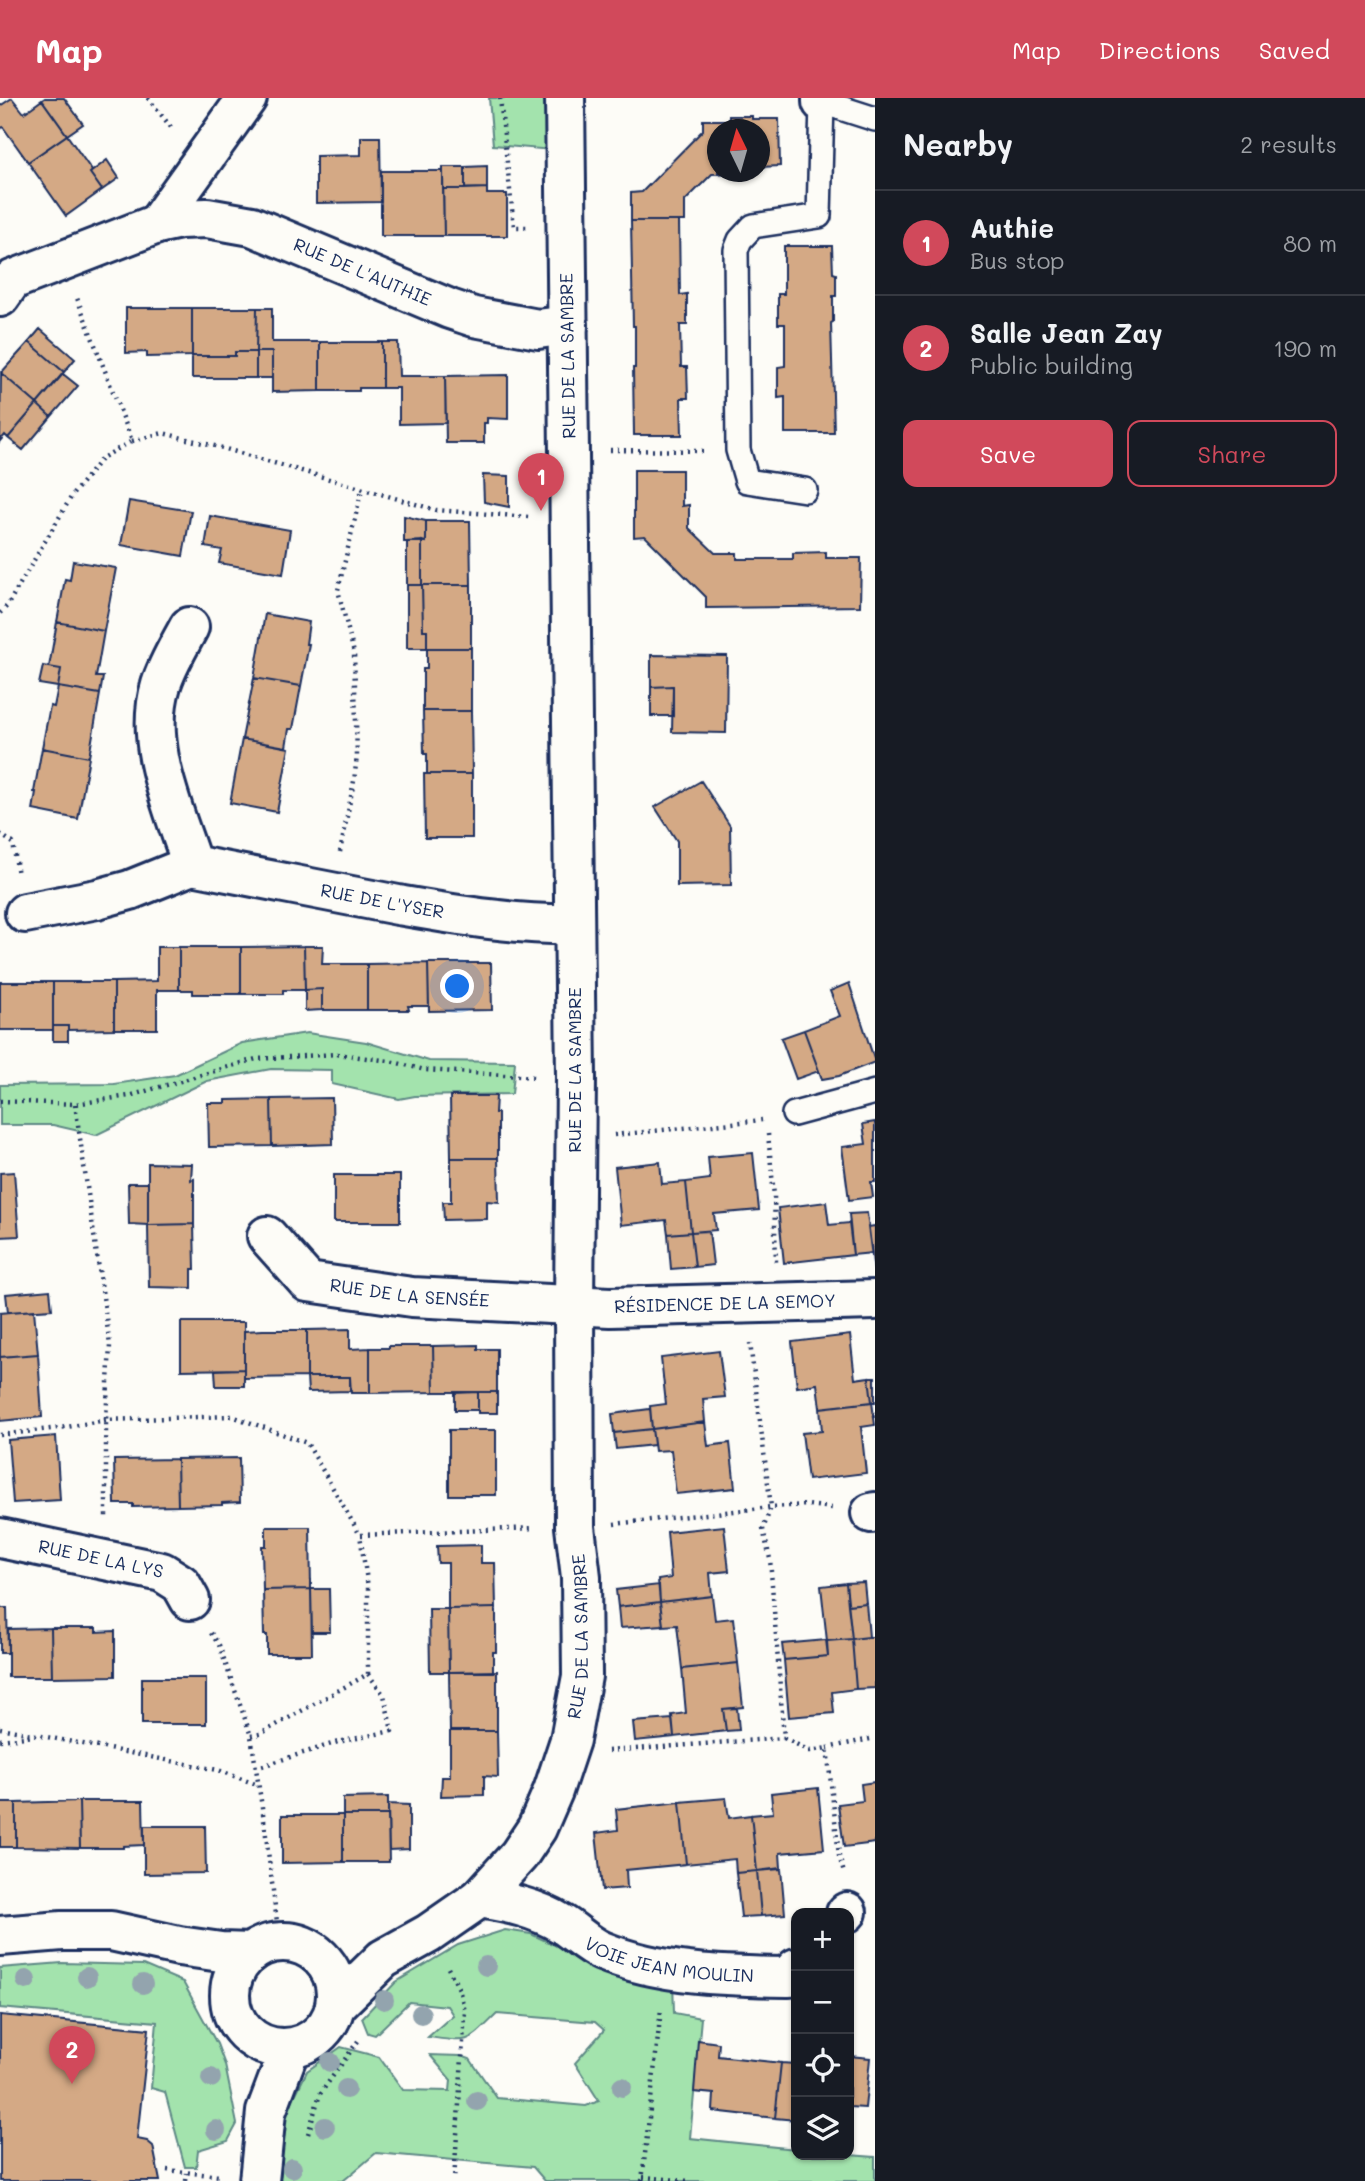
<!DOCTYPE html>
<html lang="en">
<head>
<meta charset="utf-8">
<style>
	:root { --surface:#171b24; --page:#242831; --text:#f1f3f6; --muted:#9ea1a6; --line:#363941; --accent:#d1495b }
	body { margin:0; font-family:Mali,sans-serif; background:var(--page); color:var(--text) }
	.controls { position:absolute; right:21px; bottom:21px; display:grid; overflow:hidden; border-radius:14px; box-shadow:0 2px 5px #0004 }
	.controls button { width:63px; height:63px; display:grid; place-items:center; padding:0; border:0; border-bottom:2px solid var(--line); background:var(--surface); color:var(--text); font:35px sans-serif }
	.compass { position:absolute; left:707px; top:21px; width:63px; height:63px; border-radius:50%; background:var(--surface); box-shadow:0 2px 5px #0004; rotate:355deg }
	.you { position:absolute; left:458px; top:889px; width:24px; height:24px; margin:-18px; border:5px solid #fff; border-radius:50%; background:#1a73e8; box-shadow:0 0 0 10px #1a73e833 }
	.badge { display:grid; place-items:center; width:46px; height:46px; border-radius:50%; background:var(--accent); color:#fff; font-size:23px; font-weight:700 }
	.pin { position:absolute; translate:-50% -58px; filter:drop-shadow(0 2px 4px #0008) }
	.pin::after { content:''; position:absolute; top:37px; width:24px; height:21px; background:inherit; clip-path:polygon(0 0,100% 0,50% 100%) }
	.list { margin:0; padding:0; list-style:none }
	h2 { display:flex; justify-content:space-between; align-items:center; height:91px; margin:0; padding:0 28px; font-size:30px }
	h2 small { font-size:23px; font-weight:400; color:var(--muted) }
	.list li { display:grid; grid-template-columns:46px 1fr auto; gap:21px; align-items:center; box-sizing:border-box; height:105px; padding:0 28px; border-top:2px solid var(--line) }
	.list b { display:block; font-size:26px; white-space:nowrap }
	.list p { margin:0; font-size:23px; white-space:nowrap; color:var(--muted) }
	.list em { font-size:23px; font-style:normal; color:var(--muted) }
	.actions { display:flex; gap:14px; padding:21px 28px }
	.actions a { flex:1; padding:16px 0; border:2px solid var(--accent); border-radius:14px; text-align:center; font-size:24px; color:var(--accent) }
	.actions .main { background:var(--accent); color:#fff }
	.icon { flex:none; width:38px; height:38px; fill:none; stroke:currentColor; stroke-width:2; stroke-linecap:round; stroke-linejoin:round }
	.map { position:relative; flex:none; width:875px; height:2083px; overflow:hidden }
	header { display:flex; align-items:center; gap:42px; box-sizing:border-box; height:98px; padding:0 35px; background:var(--accent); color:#fff }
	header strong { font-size:33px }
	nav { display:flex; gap:38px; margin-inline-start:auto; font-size:24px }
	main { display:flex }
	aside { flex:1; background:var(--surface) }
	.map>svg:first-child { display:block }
</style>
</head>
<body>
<header>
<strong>Map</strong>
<nav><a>Map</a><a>Directions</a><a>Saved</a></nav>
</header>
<main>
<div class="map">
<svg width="875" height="2083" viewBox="0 0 875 2083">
	<rect width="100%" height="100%" fill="#fdfcf7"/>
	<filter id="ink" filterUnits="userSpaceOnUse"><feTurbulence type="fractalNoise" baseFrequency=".0143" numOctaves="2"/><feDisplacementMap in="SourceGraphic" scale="14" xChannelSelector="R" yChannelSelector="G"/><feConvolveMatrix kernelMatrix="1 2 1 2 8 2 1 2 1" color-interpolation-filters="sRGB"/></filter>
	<g filter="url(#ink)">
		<path fill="#a3e3ad" stroke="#5f8986" stroke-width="2" d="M489,0H550L552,52L493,47Z
			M307,935L366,944L429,963L515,964L512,996L415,998L399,1001L332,986V972L271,971L207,983L96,1037L53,1027H0V987L114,986L175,977L242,945Z
			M505,1832L531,1836L591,1864L673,1881L674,1915L701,1920L690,2040L796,2051V2057H849L875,2059V2083H545L533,2069L376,2055L343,2083H278L287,2014L307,1973L341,1949L379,1959L403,1992L450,1993L451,1982L430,1957L461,1958L470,1961L497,2000L586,2008L599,2003L575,1965L604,1932L595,1924L497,1916C466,1946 472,1945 428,1939L453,1917L447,1908L409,1904L375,1937L368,1935L362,1920L396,1884L458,1847Z
			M62,1865L143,1867L183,1884L217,1946L225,1967L237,2026L228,2043L198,2052L196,2069H185L165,1994L151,1990L157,1924L0,1910V1870Z"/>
		<path fill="#d4a985" stroke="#1b2f5e" stroke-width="2" d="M12,0L24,15L42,2L67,37L28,64L3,29L0,31V8Z
			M45,0H64L83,26L67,37L42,2Z
			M729,18H752V21H779L780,68L760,69V32H718V74H733V75L712,76L685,103V123H631V95L642,94L703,32V22H729Z
			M67,37L92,73L90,75L102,92L66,118L28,64Z
			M361,39H380L381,104L316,105V58L361,57Z
			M107,62L119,80L102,92L90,75Z
			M487,68V90L465,91V69Z
			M443,69H465V91H443Z
			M381,73H443L444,138H381Z
			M487,90V96H507V138H444L443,91Z
			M631,123H679L680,197L687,196V227H680L681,269H687L688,300H681L682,337H634L633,270H635V228H633Z
			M784,148H832L833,175L836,176V198H833V224L831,225L834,335H785V299L778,300V269L785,268V226H778V196H784Z
			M126,210H192V258L147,259V254L126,255Z
			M192,210H257L256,254H235V258H192Z
			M257,210H272V244H320V293L272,294V254H256Z
			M40,231L75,261L64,274L29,244Z
			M29,244L64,274L37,306L1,275Z
			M320,244H382V290H359V293H320Z
			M382,244H398L399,278H445L446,325L399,326V290H382Z
			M235,254H256V280H192V258H235Z
			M256,254H272V280H256Z
			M1,275L37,306L8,340L5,337L0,343Z
			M63,276L78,288L51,319L37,306Z
			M508,277V321L487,320V325H484V345H446L445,278Z
			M37,306L51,319L23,352L8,340Z
			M634,372H682V408L689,407V430L715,455H737V461H793V455L826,454V460H861L860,508L706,510V499L645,438L634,439Z
			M483,377L509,378V409L484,404Z
			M129,403L191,413L183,458L121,447Z
			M210,418L290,432L283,476L219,465L222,452L205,449Z
			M404,418L426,423V444H404Z
			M426,423H470L471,487H422V443L426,444Z
			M422,443V487H407V444Z
			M73,463L116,470L104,533L57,524L65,481L70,482Z
			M407,487H422L423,532H427V550H407Z
			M422,487H471V550H427V532H423Z
			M265,516L309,524L306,546H309L301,588L254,580Z
			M57,524L104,533L96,579H103L100,596L58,589L61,571L49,569Z
			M427,550H471V613H423V571H427Z
			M651,557L727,558L726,635L672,634L673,588L651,589Z
			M43,568L61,571L58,589L39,586Z
			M254,580L301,588L293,631H289L286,649L242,641Z
			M673,588V618H651V589Z
			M58,589L100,596L89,659L42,650L50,608L54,609Z
			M423,613H471L472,676H427V656H424Z
			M242,641L289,650L277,714L230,705Z
			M42,650L89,659L78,721L33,712L36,694H34Z
			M424,676H472V740H425Z
			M701,683L730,728L731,787L677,788V743L655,709Z
			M304,848L305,892H283V896H241V849Z
			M304,848H323L322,866H367V912H322V891L305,892Z
			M157,849H179V892H157V931H114V884L157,883Z
			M179,849H241V896H193V892H179Z
			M428,865H491L492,912L429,913Z
			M428,865L429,908H408L409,912H367V866Z
			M0,884H53V932H0Z
			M53,884H114V931L68,932V928H53Z
			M849,885L875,964L839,978L822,981L804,932L840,918L830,893Z
			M322,891V912L305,913V892Z
			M53,928H68V943H53Z
			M804,932L819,973L796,981L781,940Z
			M450,998H496L495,1015H498V1060H451Z
			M332,1000L333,1046L272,1048L271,1001Z
			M271,1001L272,1048L209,1049L208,1005H226V1002Z
			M875,1024V1084H871L873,1099L849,1102L842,1049L866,1046L863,1026Z
			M753,1055L759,1112L714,1116L716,1132L691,1134L686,1084L710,1081L708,1059Z
			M451,1060H498L499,1104L487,1103V1121L444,1122L443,1104H451Z
			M660,1064L662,1086L686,1084L691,1134L668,1136L666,1122L621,1127L615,1069Z
			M148,1065L192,1066L191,1082L194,1081V1126L148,1127Z
			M14,1074L19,1138L0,1139V1075Z
			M334,1077H400V1124H334Z
			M128,1085H148V1127L129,1126Z
			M826,1104L829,1127L849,1125L853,1157L784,1165L778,1110Z
			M867,1115L872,1155L853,1157L849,1116Z
			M194,1126L195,1171H192V1190L149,1189L148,1127Z
			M875,1128V1173H874L868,1129Z
			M709,1133L713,1167L695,1169L691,1134Z
			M691,1134L695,1169L671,1171L668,1136Z
			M50,1192L52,1211L8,1214L6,1196Z
			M34,1212L38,1256L0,1259V1215Z
			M181,1224H244V1271L181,1272Z
			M350,1231V1251L370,1250V1295H351L350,1279H307V1232Z
			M263,1232H307V1279L244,1280V1233Z
			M850,1237L855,1281L869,1279L872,1304L820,1310L817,1286L797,1289L792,1244Z
			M478,1247V1251H497V1294H434L433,1248Z
			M389,1248H433L434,1294L370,1295V1250H389Z
			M719,1253L725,1299L703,1301L705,1324L652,1331L650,1308L666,1306L661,1260Z
			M38,1256L42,1319L0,1323V1259Z
			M244,1271V1288H216L215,1272Z
			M307,1279H350V1293L308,1294Z
			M869,1279H875V1304H872Z
			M478,1294V1312H455V1295Z
			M478,1294H497V1315H478Z
			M872,1304L875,1327L861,1329L866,1375L808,1382L802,1335L822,1333L820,1310Z
			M650,1311L652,1331L614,1335L612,1316Z
			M705,1324L708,1348L730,1345L735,1390L676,1396L671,1352L655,1353L652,1331Z
			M652,1331L654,1347L616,1351L614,1335Z
			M449,1332H496V1397H449Z
			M56,1338L60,1402L13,1405L8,1342Z
			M239,1360L240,1404L222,1405V1407L178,1408L177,1361Z
			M177,1361L178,1408L133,1409V1406H115L114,1362Z
			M724,1428L729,1473L710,1475L712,1498L660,1504L658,1482L671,1480L667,1434Z
			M266,1429H310L311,1491L263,1492L262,1448H266Z
			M481,1447V1465H495L496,1510L448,1511V1465H438L437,1448Z
			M864,1484L866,1505L848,1507L846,1485Z
			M846,1485L852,1541L827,1543L821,1488Z
			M659,1487L660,1504L618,1509L616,1492Z
			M311,1491H329L330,1534H312Z
			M311,1491L312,1556H267V1537H264L263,1492Z
			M712,1498L715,1522L733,1520L738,1565L682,1571L677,1527L663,1528L660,1504Z
			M660,1504L663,1527L620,1530L618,1509Z
			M866,1505L869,1539L852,1541L848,1507Z
			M0,1510H7L8,1555H0Z
			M496,1510V1554H493V1574H449L448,1511Z
			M429,1511H448L449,1574H430Z
			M51,1530H96V1534L115,1533V1578L52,1579Z
			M51,1530L52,1579H8V1531Z
			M869,1539H875V1590L856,1591L852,1541Z
			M852,1541L856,1591L832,1594L834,1615L789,1619L784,1562L828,1558L827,1543Z
			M826,1542L828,1558L784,1562L782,1546Z
			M738,1565L743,1609L723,1611L726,1633L674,1639L672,1617L686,1615L682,1571Z
			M497,1573V1633H450L449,1574Z
			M142,1580H206V1626H142Z
			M737,1610L739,1632L726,1633L723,1611Z
			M672,1621L674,1639L635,1643L633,1624Z
			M450,1633H497L498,1679L484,1678V1697L441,1698L442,1679H450Z
			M875,1684V1745L844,1749L838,1706L863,1703L861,1686Z
			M818,1690L824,1751L780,1755L781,1770L757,1773L751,1717L773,1715L771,1695Z
			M388,1699V1717H343V1700Z
			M726,1700L729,1720L751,1717L757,1773L736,1775L735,1761L686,1766L680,1704Z
			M79,1703L80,1750L16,1749V1705Z
			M79,1703H143L144,1747L123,1748V1750H80Z
			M680,1704L686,1766L626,1772L627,1790L602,1792L596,1735L618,1732L616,1711Z
			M0,1705H16V1749H0Z
			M388,1706L409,1707V1751L389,1752Z
			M282,1717H343V1764L282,1765Z
			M343,1717H388L389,1764H343Z
			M144,1728H205L206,1775L144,1776Z
			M781,1771L785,1816L761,1818L757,1773Z
			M757,1773L761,1818L741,1819L736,1775Z
			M0,1917L149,1931L137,2041L147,2043L153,2048L160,2083H0Z
			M698,1942L719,1945L718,1958L781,1965L775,2020L713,2013L714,1996L694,1994Z
			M849,1958L870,1960L865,2010L849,2009Z
			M781,1965L796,1966V2022L775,2020Z"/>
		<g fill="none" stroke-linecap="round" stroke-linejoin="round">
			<defs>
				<path id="service" d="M805,392L747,383L738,352L736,152L740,142L753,128L819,118L822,4L875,21
					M794,1016L875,994"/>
				<g id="minor">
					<path d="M822,0V4"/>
					<path d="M157,126L247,0"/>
					<path id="s1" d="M0,199L12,182L59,164L157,126L180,121L207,120L252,128L450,211L474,219L538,231L568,227"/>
					<path id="s2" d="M189,529C179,548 167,567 161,587C143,646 174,711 192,767C261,780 329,794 398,807C457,817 514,827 574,826"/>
					<path d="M25,815L97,801L130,792L192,767"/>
					<path id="s3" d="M267,1138L308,1184L412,1199L610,1209L875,1202"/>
					<path d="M871,1415L875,1414"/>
					<path id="s4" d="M0,1440L162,1474L181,1486L190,1502"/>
					<path id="s5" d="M480,1800C509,1805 536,1810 562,1826C575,1834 588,1847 602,1853C660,1877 727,1878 789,1879L796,1870"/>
					<path d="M846,1815L847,1814"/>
					<path d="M0,1838L62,1833H111L179,1848L221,1854L251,1855"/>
					<circle cx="283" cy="1897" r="53"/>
					<path id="s6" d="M335,1908L383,1861L428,1836L480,1800L519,1757L537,1730L553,1693L570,1642L582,1578L581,1479L575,1429L574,1208L576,980L565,0"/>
					<path d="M259,2083L266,2014L290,1950"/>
				</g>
			</defs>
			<use href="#service" stroke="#1b2f5e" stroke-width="28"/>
			<use href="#minor" stroke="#1b2f5e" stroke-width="44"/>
			<path stroke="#1b2f5e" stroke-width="4.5" stroke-dasharray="2 5" stroke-linecap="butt" d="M148,0L174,33
				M500,0L514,129H527
				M132,343L163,335L219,349L436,412L529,419
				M610,352L706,353
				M0,515L7,508L73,396L102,360L132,343L77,200
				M0,736L13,745L18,777
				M340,754L354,683L357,658L354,555L338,492L362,391
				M0,1003L75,1006L129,998L256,961L337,956L390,963L425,972L536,979
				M75,1006L110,1247L106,1322V1422
				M768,1036L774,1098L776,1164
				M614,1037L762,1022
				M0,1337L67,1329L106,1322L232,1318L307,1345L360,1437L535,1430
				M614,1426L771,1409L808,1407L832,1410
				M211,1535L219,1547L251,1638L264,1722L277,1824
				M0,1630L218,1672L258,1687
				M251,1638L260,1636L368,1576V1489L360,1437
				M784,1640L810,1653L827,1650L839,1758L844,1775
				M0,1642L34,1638
				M827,1650L875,1640
				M608,1653L784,1640L770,1461L763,1431L771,1409L750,1245
				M262,1668L338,1644L392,1633L384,1597L368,1576
				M448,1870L459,1891L465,1913L454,2083
				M308,2036L320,1996L358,1943
				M167,2072L219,2078
				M643,2079L689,2083
				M186,2083L187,2075
				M642,2083L661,1911"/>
			<use href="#service" stroke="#fdfcf7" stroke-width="23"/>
			<use href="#minor" stroke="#fdfcf7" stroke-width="38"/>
		</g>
		<g fill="#93a4ae">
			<circle cx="486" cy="1868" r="10"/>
			<circle cx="87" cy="1879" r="10"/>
			<circle cx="26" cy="1882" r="10"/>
			<circle cx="143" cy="1886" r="10"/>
			<circle cx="384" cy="1902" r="10"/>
			<circle cx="421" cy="1916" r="10"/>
			<circle cx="330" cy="1964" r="10"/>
			<circle cx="211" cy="1980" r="10"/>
			<circle cx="622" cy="1989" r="10"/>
			<circle cx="346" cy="1991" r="10"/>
			<circle cx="477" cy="2003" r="10"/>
			<circle cx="325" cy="2029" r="10"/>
			<circle cx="216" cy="2032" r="10"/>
			<circle cx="292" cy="2070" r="10"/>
		</g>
	</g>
	<g text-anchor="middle" stroke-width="5" stroke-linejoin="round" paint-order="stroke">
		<g font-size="18" fill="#1b2f5e" stroke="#fdfcf7">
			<text dy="6" stroke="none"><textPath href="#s1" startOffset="392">RUE DE L'AUTHIE</textPath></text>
			<text transform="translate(568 258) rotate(-91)" y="6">RUE DE LA SAMBRE</text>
			<text dy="6" stroke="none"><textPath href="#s2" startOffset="444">RUE DE L'YSER</textPath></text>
			<text transform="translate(575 972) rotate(-90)" y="6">RUE DE LA SAMBRE</text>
			<text dy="6" stroke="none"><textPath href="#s3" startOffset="164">RUE DE LA SENSÉE</textPath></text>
			<text dy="6" stroke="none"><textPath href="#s3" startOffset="480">RÉSIDENCE DE LA SEMOY</textPath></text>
			<text dy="6" stroke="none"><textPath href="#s4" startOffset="103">RUE DE LA LYS</textPath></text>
			<text dy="6" stroke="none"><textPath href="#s6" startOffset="471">RUE DE LA SAMBRE</textPath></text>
			<text dy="6" stroke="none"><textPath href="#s5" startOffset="203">VOIE JEAN MOULIN</textPath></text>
		</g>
	</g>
</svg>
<div class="controls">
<button>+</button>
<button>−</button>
<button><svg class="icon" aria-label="locate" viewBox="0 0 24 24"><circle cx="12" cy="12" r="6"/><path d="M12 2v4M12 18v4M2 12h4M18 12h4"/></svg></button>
<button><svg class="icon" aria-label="layers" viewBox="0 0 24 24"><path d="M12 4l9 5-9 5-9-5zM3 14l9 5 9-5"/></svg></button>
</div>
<svg class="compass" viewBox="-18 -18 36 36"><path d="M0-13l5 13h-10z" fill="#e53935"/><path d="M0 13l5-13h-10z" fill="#9ea1a6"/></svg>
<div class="you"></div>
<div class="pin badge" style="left:541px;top:413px">1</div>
<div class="pin badge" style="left:72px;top:1986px">2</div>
</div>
<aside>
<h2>Nearby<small>2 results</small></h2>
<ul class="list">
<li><span class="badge">1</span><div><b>Authie</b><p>Bus stop</p></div><em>80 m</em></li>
<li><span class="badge">2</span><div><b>Salle Jean Zay</b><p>Public building</p></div><em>190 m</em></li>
</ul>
<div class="actions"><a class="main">Save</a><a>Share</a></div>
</aside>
</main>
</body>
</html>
